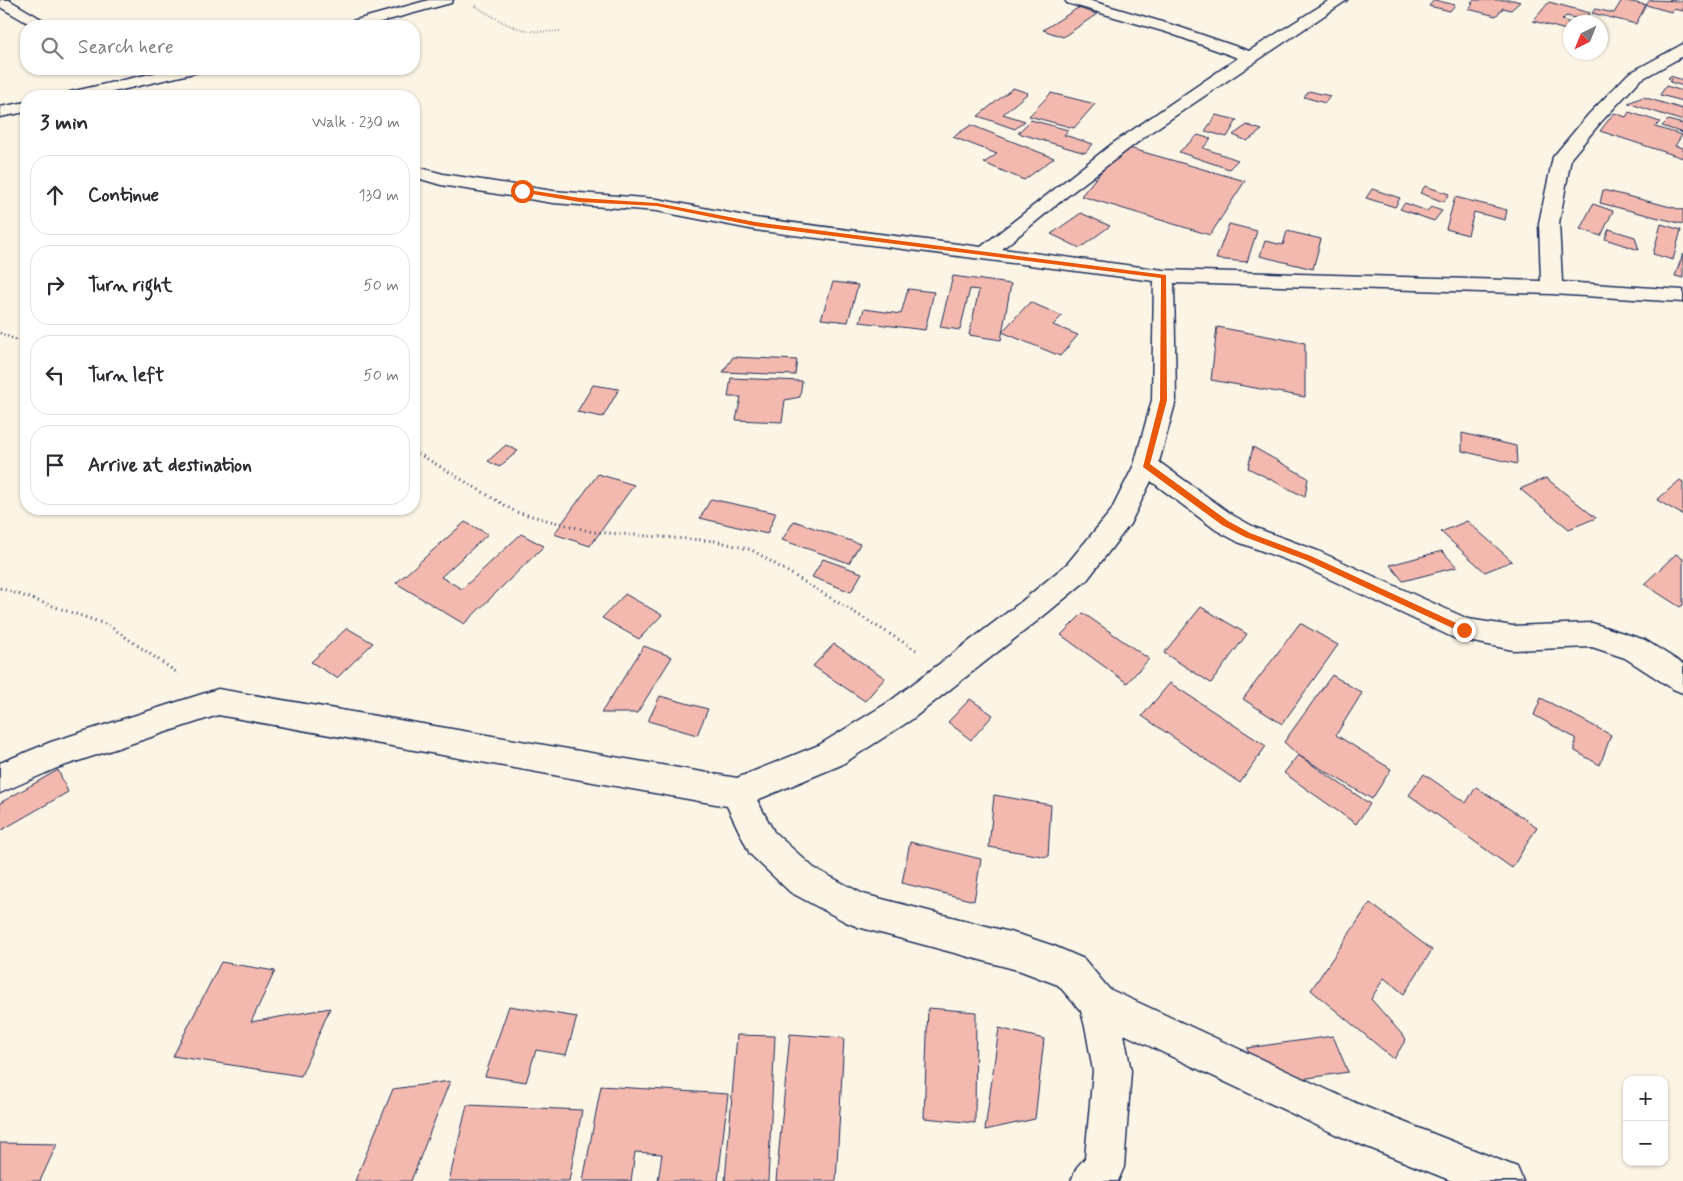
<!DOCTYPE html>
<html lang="en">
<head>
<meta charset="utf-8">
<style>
	:root { --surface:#fff; --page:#f2f2f3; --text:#2b2b33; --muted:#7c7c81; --line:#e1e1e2 }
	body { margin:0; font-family:Mynerve,sans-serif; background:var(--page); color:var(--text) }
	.controls { position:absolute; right:15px; bottom:15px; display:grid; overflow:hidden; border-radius:10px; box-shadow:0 1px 4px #0004 }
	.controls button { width:45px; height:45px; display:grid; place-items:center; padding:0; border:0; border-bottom:1px solid var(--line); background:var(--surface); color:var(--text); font:25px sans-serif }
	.compass { position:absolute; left:1563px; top:15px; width:45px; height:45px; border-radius:50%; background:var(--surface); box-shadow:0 1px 4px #0004; rotate:223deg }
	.stop { position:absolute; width:15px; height:15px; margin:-11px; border:4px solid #ea580c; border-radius:50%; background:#fff }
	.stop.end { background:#ea580c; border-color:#fff; box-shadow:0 1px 5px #0008 }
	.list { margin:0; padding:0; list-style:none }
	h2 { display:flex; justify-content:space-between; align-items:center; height:65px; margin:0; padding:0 20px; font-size:21px }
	h2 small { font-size:16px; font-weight:400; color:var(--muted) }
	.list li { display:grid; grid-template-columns:32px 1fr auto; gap:15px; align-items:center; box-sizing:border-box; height:80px; margin:0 10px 10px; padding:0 10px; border:1px solid var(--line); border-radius:20px }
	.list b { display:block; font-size:19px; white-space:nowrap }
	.list em { font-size:16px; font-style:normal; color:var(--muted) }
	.icon { flex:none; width:28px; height:28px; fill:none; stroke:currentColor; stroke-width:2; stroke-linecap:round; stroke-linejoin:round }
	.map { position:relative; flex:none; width:1683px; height:1181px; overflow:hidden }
	.search { position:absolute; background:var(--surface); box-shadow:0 1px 4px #0004; left:20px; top:20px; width:400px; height:55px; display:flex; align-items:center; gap:12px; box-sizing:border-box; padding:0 18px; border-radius:20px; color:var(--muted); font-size:19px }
	.panel { position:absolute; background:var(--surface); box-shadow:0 1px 4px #0004; left:20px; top:90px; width:400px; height:425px; border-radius:20px }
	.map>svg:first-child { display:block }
</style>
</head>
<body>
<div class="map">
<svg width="1683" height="1181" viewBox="0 0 1683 1181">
	<rect width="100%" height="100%" fill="#fcf5e5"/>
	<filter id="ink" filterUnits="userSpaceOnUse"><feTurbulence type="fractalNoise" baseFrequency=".02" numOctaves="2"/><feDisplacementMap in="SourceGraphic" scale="10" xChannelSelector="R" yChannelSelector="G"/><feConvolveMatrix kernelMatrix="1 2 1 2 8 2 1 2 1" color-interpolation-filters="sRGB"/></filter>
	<g filter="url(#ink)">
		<path fill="#f4b9ae" stroke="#1b2f5e" d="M1434,0H1435L1455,5L1450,11L1429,6Z
			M1473,0H1513L1520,2L1511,10L1503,8L1496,16L1468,9L1473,4L1471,3Z
			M1622,0L1646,5L1636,24L1592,13L1595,9L1614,13Z
			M1650,0L1683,1V11L1673,9L1671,12L1646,5Z
			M1549,2L1590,13L1584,20L1566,16L1562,20L1570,23V31L1533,21Z
			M1078,8L1097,14L1063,37L1043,30Z
			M1670,76L1683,80V86L1670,82L1672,79L1668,78Z
			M1666,86L1683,91V101L1660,95Z
			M1013,88L1028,93L1003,114L1025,121L1015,129L978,116Z
			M1309,91L1330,96L1325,103L1304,97Z
			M1051,93L1095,104L1074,128L1029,116Z
			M1643,97L1683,109V121L1628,103Z
			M1629,112L1660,122L1655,127L1682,135L1675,146L1683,148V158L1600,131L1614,113L1626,117Z
			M1216,115L1237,120L1227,137L1205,131Z
			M1031,120L1068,130L1064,135L1093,144L1085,153L1018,133Z
			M1668,120L1683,124V133L1662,126Z
			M971,125L1054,158L1024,180L984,163L997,154L953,137Z
			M1247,125L1262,130L1247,141L1233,135Z
			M1198,135L1211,139L1203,148L1238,160L1229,169L1179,152Z
			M1122,146L1245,181L1210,235L1081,196Z
			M1425,186L1449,194L1444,202L1420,193Z
			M1372,189L1400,198L1395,207L1366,198Z
			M1603,190L1683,210V224L1600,203Z
			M1455,197L1507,210L1505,220L1474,212L1468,235L1446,229Z
			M1405,203L1427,211L1431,207L1442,211L1434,221L1400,209Z
			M1593,204L1613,211L1601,236L1580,229Z
			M1081,213L1110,226L1080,248L1051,234Z
			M1229,224L1257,231L1247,262L1216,259Z
			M1661,224L1681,230L1673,260L1653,254Z
			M1609,229L1635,237L1639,250L1605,239Z
			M1287,231L1321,239L1313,269L1260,256L1265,241L1283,245Z
			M1683,254V278L1675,276Z
			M953,276L1011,284L1001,340L969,335L979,290L970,289L960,330L940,327Z
			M833,282L858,285L848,322L821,319Z
			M908,289L934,292L925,330L860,322L864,309L901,314Z
			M1030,302L1062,316L1053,325L1078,335L1060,356L1002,332Z
			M1217,327L1305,343V397L1211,380Z
			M733,357L797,360L795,375L723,372Z
			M731,378L802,381L800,397L785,400L782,422L736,420L741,397H728Z
			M593,385L619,389L603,417L577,412Z
			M1462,433L1516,446L1517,464L1462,451Z
			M506,445L518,451L499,467L488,461Z
			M1253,447L1308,478L1305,497L1248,468Z
			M598,474L634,485L590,546L554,534Z
			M1546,478L1596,518L1569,529L1520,489Z
			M1680,480L1683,482V515L1657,500Z
			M711,499L776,513L767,534L700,518Z
			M794,521L860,544L849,563L782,540Z
			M1467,521L1512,561L1485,572L1441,532Z
			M465,522L488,534L441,577L462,589L521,534L544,546L464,624L396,583Z
			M1442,551L1457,567L1403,581L1390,565Z
			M1676,554L1683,559V605L1680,607L1644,584Z
			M823,559L862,573L851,592L812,577Z
			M625,594L662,615L639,639L602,618Z
			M1201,607L1247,634L1211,683L1164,653Z
			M1083,613L1149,659L1127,683L1061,635Z
			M1300,623L1338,645L1282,724L1243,699Z
			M347,628L373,643L337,678L311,662Z
			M834,644L885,678L865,701L813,666Z
			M644,646L672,657L637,713H601Z
			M1332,675L1362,693L1336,735L1391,769L1372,799L1298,755L1284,742Z
			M1170,683L1266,746L1240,783L1142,716Z
			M660,696L708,709L697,735L648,721Z
			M1541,698L1611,735L1600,765L1575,751V738L1534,715Z
			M970,699L993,715L971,740L948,722Z
			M1298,755L1370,804L1356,824L1284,773Z
			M58,770L68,792L0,831V803Z
			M1424,774L1466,803L1476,787L1537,827L1512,868L1409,795Z
			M994,795L1051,805L1048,857L989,847Z
			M910,842L981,859L974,901L902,883Z
			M1370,903L1432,950L1404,994L1384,978L1371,999L1406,1039L1394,1059L1311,990Z
			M221,962L275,971L251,1022L330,1008L301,1076L173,1056Z
			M509,1006L577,1017L566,1055L536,1050L526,1082L485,1076Z
			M928,1008L976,1012L975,1123L924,1118Z
			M999,1028L1044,1039L1035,1119L985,1130Z
			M790,1034L844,1038L836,1181H776Z
			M737,1035L775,1036L768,1181H725Z
			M1333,1036L1348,1072L1261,1085L1247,1048Z
			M450,1081L411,1181H355L393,1089Z
			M601,1086L728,1094L718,1181H658L662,1154L635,1152L631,1181H583Z
			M467,1105L582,1110L569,1181H449Z
			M0,1143L57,1144L40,1181H0Z"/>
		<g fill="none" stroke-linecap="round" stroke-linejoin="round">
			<defs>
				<path id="street" d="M0,0H9L48,23L51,26H33L0,7Z
					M429,0H453L451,3L366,26H342L345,23Z
					M1065,0H1088L1179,27L1249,51L1330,0H1347L1151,132L1071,193L1002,249L1164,270L1541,281L1539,223L1553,157L1588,115L1628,74L1683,44V56L1640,80L1600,123L1571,158L1559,223L1562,282L1683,290V302L1552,294L1174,283L1176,400L1159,462L1234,516L1256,528L1318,551L1468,619L1513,626L1592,623L1645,640L1683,664V693L1673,689L1625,658L1592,647L1513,650L1454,638L1300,565L1238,542L1216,530L1151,481L1130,524L1087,580L1041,618L911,720L841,765L757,800L774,832L814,868L863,894L1021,935L1054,946L1084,959L1109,989L1358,1104L1517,1167L1523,1181H1452L1335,1134L1124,1034L1131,1071L1124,1167L1118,1181H1071L1077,1167L1085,1158L1093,1071L1086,1031L1081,1011L1058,985L1021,971L858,927L846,922L790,892L750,854L727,806L218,715L57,768L0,793V763L51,742L218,689L737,778L819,745L889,702L1021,602L1067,564L1111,511L1134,465L1152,400L1154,281L755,230L657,211L553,203L441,185L414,177V166L443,174L553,191L657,199L755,218L981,247L1112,144L1238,58L1169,33L1067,3Z
					M172,69H200L198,72L96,96H68L70,92Z
					M26,102V112L0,117V107Z"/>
			</defs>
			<use href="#street" stroke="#1b2f5e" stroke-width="3"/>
			<path stroke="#1b2f5e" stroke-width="2" stroke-dasharray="0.5 2.5" stroke-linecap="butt" d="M475,6C509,26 519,34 560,31"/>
			<path stroke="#1b2f5e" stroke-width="2.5" stroke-dasharray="1 3" stroke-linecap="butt" d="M0,333L26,344"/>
			<path stroke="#1b2f5e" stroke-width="3" stroke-dasharray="1 4" stroke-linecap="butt" d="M414,451L516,512L593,532L716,541L752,550L916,650
				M0,588L108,625L179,674"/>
			<use href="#street" fill="#fcf5e5" fill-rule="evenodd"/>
		</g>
	</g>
	<path fill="#ea580c" d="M522,189L580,198L657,203L755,222L1166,275L1167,400L1150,464L1228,521L1250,533L1311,556L1467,628L1469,630L1464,633L1461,632L1306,560L1245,537L1222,525L1143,467L1160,400L1161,278L755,226L657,206L580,202L520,192Z"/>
</svg>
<div class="controls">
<button>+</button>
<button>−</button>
</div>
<svg class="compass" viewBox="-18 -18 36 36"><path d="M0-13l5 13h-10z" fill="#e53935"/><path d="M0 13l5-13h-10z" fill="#7c7c81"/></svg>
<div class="stop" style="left:522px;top:191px"></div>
<div class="stop end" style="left:1464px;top:630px"></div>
<div class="search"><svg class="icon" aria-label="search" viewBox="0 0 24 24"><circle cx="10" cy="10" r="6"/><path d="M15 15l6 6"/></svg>Search here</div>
<section class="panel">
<h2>3 min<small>Walk · 230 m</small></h2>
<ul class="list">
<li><svg class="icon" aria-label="ahead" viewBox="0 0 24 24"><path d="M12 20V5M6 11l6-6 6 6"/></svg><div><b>Continue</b></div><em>130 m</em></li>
<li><svg class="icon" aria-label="right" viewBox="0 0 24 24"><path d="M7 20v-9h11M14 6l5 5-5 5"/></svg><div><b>Turn right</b></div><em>50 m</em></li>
<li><svg class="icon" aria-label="left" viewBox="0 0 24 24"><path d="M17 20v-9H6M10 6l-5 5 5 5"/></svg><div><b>Turn left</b></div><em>50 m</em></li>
<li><svg class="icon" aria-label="arrive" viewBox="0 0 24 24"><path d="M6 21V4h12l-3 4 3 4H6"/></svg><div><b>Arrive at destination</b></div></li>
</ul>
</section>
</div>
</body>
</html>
